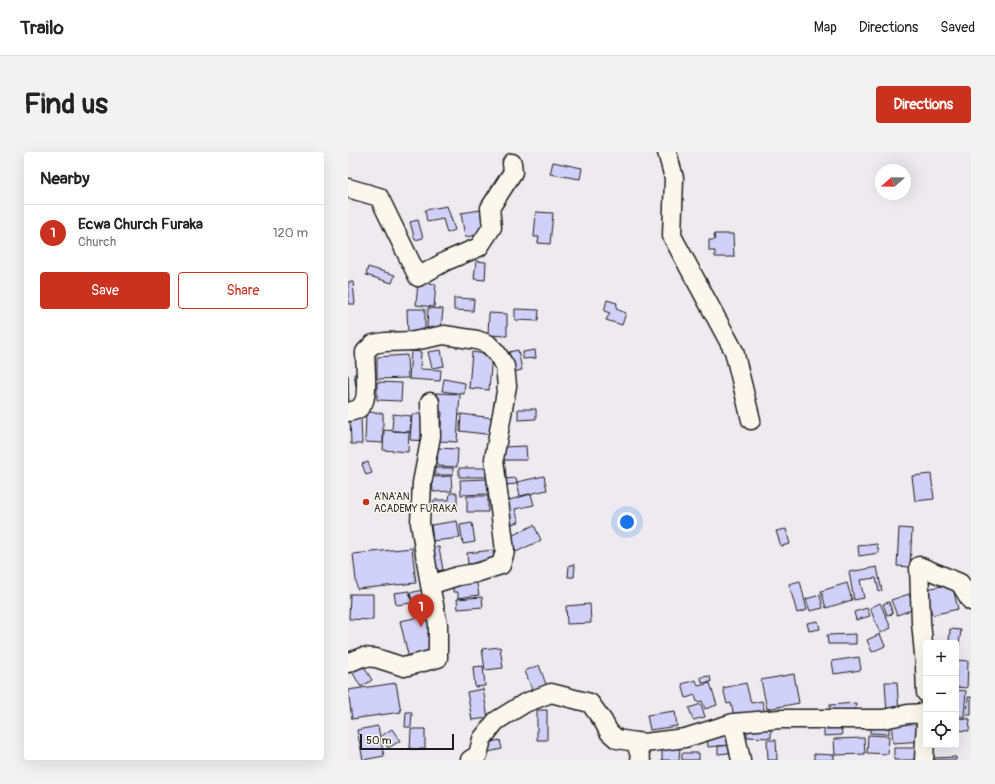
<!DOCTYPE html>
<html lang="en">
<head>
<meta charset="utf-8">
<style>
	:root { --surface:#fff; --page:#f2f2f2; --text:#222; --muted:#767676; --line:#e0e0e0; --accent:#c8321e }
	body { margin:0; font-family:Pangolin,sans-serif; background:var(--page); color:var(--text) }
	.controls { position:absolute; right:12px; bottom:12px; display:grid; overflow:hidden; border-radius:4px; box-shadow:0 4px 16px #0002 }
	.controls button { width:36px; height:36px; display:grid; place-items:center; padding:0; border:0; border-bottom:1px solid var(--line); background:var(--surface); color:var(--text); font:20px sans-serif }
	.compass { position:absolute; left:527px; top:12px; width:36px; height:36px; border-radius:50%; background:var(--surface); box-shadow:0 4px 16px #0002; rotate:250deg }
	.scale { position:absolute; left:12px; bottom:10px; width:94px; box-sizing:border-box; padding-left:4px; border:2px solid #1c1c1c; border-top:0; font-size:11px; line-height:14px; white-space:nowrap; color:#1c1c1c; -webkit-text-stroke:3px #fbf7ec; paint-order:stroke }
	.you { position:absolute; left:279px; top:370px; width:14px; height:14px; margin:-10px; border:3px solid #fff; border-radius:50%; background:#1a73e8; box-shadow:0 0 0 6px #1a73e833 }
	.badge { display:grid; place-items:center; width:26px; height:26px; border-radius:50%; background:var(--accent); color:#fff; font-size:13px; font-weight:700 }
	.pin { position:absolute; translate:-50% -33px; filter:drop-shadow(0 1px 2px #0008) }
	.pin::after { content:''; position:absolute; top:21px; width:14px; height:12px; background:inherit; clip-path:polygon(0 0,100% 0,50% 100%) }
	.list { margin:0; padding:0; list-style:none }
	h2 { display:flex; justify-content:space-between; align-items:center; height:52px; margin:0; padding:0 16px; font-size:17px }
	h2 small { font-size:13px; font-weight:400; color:var(--muted) }
	.list li { display:grid; grid-template-columns:26px 1fr auto; gap:12px; align-items:center; box-sizing:border-box; height:56px; padding:0 16px; border-top:1px solid var(--line) }
	.list b { display:block; font-size:15px; white-space:nowrap }
	.list p { margin:0; font-size:13px; white-space:nowrap; color:var(--muted) }
	.list em { font-size:13px; font-style:normal; color:var(--muted) }
	.actions { display:flex; gap:8px; padding:12px 16px }
	.actions a { flex:1; padding:9px 0; border:1px solid var(--accent); border-radius:4px; text-align:center; font-size:14px; color:var(--accent) }
	.actions .main { background:var(--accent); color:#fff }
	.icon { flex:none; width:22px; height:22px; fill:none; stroke:currentColor; stroke-width:2; stroke-linecap:round; stroke-linejoin:round }
	.map { position:relative; flex:none; width:623px; height:608px; overflow:hidden; border-radius:4px }
	header { display:flex; align-items:center; gap:24px; box-sizing:border-box; height:56px; padding:0 20px; background:var(--surface); border-bottom:1px solid var(--line) }
	header strong { font-size:19px }
	nav { display:flex; gap:22px; margin-inline-start:auto; font-size:14px }
	.intro { display:flex; align-items:center; justify-content:space-between; box-sizing:border-box; height:96px; padding:0 24px }
	h1 { margin:0; font-size:28px }
	.button { padding:10px 18px; border-radius:4px; background:var(--accent); color:#fff; font-size:14px; font-weight:700 }
	main { display:flex; gap:24px; padding:0 24px }
	aside { flex:1; background:var(--surface); border-radius:4px; box-shadow:0 4px 16px #0002 }
	.map>svg:first-child { display:block }
</style>
</head>
<body>
<header>
<strong>Trailo</strong>
<nav><a>Map</a><a>Directions</a><a>Saved</a></nav>
</header>
<div class="intro"><h1>Find us</h1><a class="button">Directions</a></div>
<main>
<aside>
<h2>Nearby<small></small></h2>
<ul class="list">
<li><span class="badge">1</span><div><b>Ecwa Church Furaka</b><p>Church</p></div><em>120 m</em></li>
</ul>
<div class="actions"><a class="main">Save</a><a>Share</a></div>
</aside>
<div class="map">
<svg width="623" height="608" viewBox="0 0 623 608">
	<rect width="100%" height="100%" fill="#eeebf0"/>
	<filter id="ink" filterUnits="userSpaceOnUse"><feTurbulence type="fractalNoise" baseFrequency=".025" numOctaves="2"/><feDisplacementMap in="SourceGraphic" scale="8" xChannelSelector="R" yChannelSelector="G"/><feConvolveMatrix kernelMatrix="1 2 1 2 8 2 1 2 1" color-interpolation-filters="sRGB"/></filter>
	<g filter="url(#ink)">
		<path fill="#d1d0f9" stroke="#1c1c1c" d="M205,10L234,16L232,27L202,22Z
			M99,54L107,78L99,81L95,67L79,70L77,58Z
			M133,58L136,82L117,85L113,61Z
			M188,60L205,61L202,92L190,91L191,85H186Z
			M70,68L75,86L67,88L62,70Z
			M366,82H385L386,105H367V99H361V88H367Z
			M128,109L138,110L137,128L126,127Z
			M20,115L47,123L44,131L18,123Z
			M0,130H5L7,152H0Z
			M70,130L88,132L86,155L68,153Z
			M106,146L126,147L125,159L106,158Z
			M259,148L269,151L268,157L278,161L274,173L258,168L262,161L256,159Z
			M80,156L95,157L93,177L79,176Z
			M59,157H77V185H60Z
			M167,157L191,158L190,169L167,168Z
			M141,161L159,162V184L140,183Z
			M93,198L96,214L84,216L80,200Z
			M170,198L174,218L165,220L161,200Z
			M187,198L188,206L175,207V200Z
			M63,199L73,200L72,217L93,218L92,229L61,227Z
			M124,200L144,203L141,238L121,236Z
			M59,203L60,226L29,227V205Z
			M15,221L16,234L8,235L6,222Z
			M0,223L1,253H0Z
			M96,227L117,231L116,242L94,239Z
			M29,230L54,231L53,249L29,248Z
			M87,241L112,242L109,290L92,289L94,260L86,259Z
			M170,257H188V267L170,268Z
			M18,260L35,261V291L17,290Z
			M45,262L63,264L62,280L44,279Z
			M64,262H79L78,289L62,288Z
			M113,262L146,266L145,283L112,279Z
			M2,265H13L14,292H3Z
			M36,278L61,280L60,300L35,298Z
			M178,294L179,308H155V295Z
			M90,296L110,297L109,315L89,314Z
			M20,310L24,321L18,323L14,312Z
			M87,316H105V323H87Z
			M111,316H140V325H111Z
			M583,322L586,347L567,349L564,324Z
			M103,324L104,339L85,340L84,325Z
			M196,324L199,338L172,344L169,330Z
			M168,326L169,332L157,333L156,327Z
			M139,327L140,342L113,343L112,328Z
			M102,341H109V357L86,358V348H101Z
			M183,342L186,353L167,357L171,370L159,373L154,350Z
			M119,344H140V360H119Z
			M109,369L112,386L85,389L83,373Z
			M124,371L127,390L115,392L112,373Z
			M186,373L193,388L168,400L161,385Z
			M551,376L564,377L562,415L549,414Z
			M438,377L442,392L433,394L428,379Z
			M529,392L531,401L511,404L510,394Z
			M91,395L95,418L88,419L83,396Z
			M64,396L68,431L9,437L5,402Z
			M145,398L146,409L120,412L119,401Z
			M221,413H227L226,425H220Z
			M529,415L534,439L531,440L528,426L512,428L516,446L506,448L501,420Z
			M128,427L131,443L110,446V440H105V433Z
			M452,429L459,458L449,461L441,432Z
			M499,431L504,448L478,456L473,439Z
			M604,432L610,457L584,463L578,437Z
			M74,438L81,460L69,464L62,441Z
			M61,439L64,451L48,453L46,441Z
			M2,442H25V468L1,467Z
			M561,442L566,457L549,463L543,448Z
			M472,443L475,456L462,459L458,447Z
			M134,445L135,455L110,457L109,447Z
			M541,450L545,462L539,463L535,452Z
			M532,451L543,476L532,481L522,456Z
			M242,452L243,471L219,472L218,454Z
			M519,456L522,464L508,468L506,460Z
			M81,463L89,501L61,507L52,469Z
			M470,469L472,477L461,479L459,471Z
			M602,477L613,478L611,493L608,492V491H601Z
			M508,482V492H480L479,483Z
			M532,482L537,494L524,500L519,488Z
			M152,495L155,516L137,518L134,497Z
			M511,505L513,518L486,522L484,509Z
			M608,508L620,509L619,536L608,535Z
			M13,510L24,528L13,535L2,516Z
			M191,513L199,535L185,540L177,519Z
			M135,514L137,534L127,535L125,515Z
			M446,522L451,551L419,557L413,528Z
			M362,524L363,530L354,531L353,525Z
			M348,528L350,534L362,531L369,553L357,557L354,549L349,550L347,543L338,546L334,532Z
			M537,530H549L551,561L539,562Z
			M48,531L53,560L4,567L0,538Z
			M398,531L403,551L414,549L417,562L387,569L383,551L379,552L375,536Z
			M135,537L140,566L124,568L119,540Z
			M608,538L618,539L616,565L608,564Z
			M620,545H623V563H619Z
			M508,551L507,564L482,565V553Z
			M353,552L357,565L345,568L341,556Z
			M189,558H199V588H189Z
			M327,559L329,574L302,578L299,563Z
			M58,560H64L63,575H57Z
			M573,566L575,589L545,591L543,569Z
			M608,566L622,567L621,579L608,578Z
			M399,571L423,573V586L399,585Z
			M493,572L494,583L476,584V573Z
			M522,573H541V582L522,581Z
			M30,574L36,604L15,608L9,578Z
			M44,577L52,589L40,596L33,584Z
			M63,577H77V597H62Z
			M381,583L382,593L360,595L359,586Z
			M520,583L541,584L540,602L519,601Z
			M516,586L517,602L487,603L486,587Z
			M152,588L154,597L140,600L138,591Z
			M419,588H428L429,608H420Z
			M389,593L390,600L370,602V594Z
			M314,594L332,595L331,608H314Z
			M546,596H572V608H546Z
			M334,601H351V608H334Z
			M466,602L486,603V608H466Z
			M608,605V608H585V606Z"/>
		<g fill="none" stroke-linecap="round" stroke-linejoin="round">
			<defs>
				<path id="minor" d="M319,0L326,26L324,84L386,199L403,268
					M0,36L31,45L70,125L98,109L131,95L144,75L142,56L165,20L164,11
					M82,250L83,284L74,331L72,371L82,433
					M0,260C5,259 11,258 14,253C21,245 17,212 17,200L25,192L37,190L66,189L96,183L129,188L140,192L148,200L157,214L159,234L146,307L157,399L153,413L128,421L110,424L82,433L90,472V506L56,515L28,506L14,505L0,511
					M578,541L577,513L573,470L571,414L612,431L623,449
					M288,590L293,608
					M122,608L130,603L134,587L148,569L177,551L203,541L242,551L255,569L261,580L269,587L288,590L296,591L337,586L385,571
					M393,608L385,571L432,567H535L560,562L578,561
					M576,608L578,569"/>
			</defs>
			<use href="#minor" stroke="#1c1c1c" stroke-width="21"/>
			<use href="#minor" stroke="#fbf7ec" stroke-width="18"/>
		</g>
	</g>
	<circle fill="#c8321e" stroke="#fbf7ec" stroke-width="1.5" cx="18" cy="350" r="4"/>
	<g text-anchor="middle" stroke-width="3" stroke-linejoin="round" paint-order="stroke">
		<g font-size="10" fill="#1c1c1c" stroke="#fbf7ec" text-anchor="start">
			<text x="26" y="348">A'NA'AN<tspan x="26" dy="12">ACADEMY FURAKA</tspan></text>
		</g>
	</g>
</svg>
<div class="controls">
<button>+</button>
<button>−</button>
<button><svg class="icon" aria-label="locate" viewBox="0 0 24 24"><circle cx="12" cy="12" r="6"/><path d="M12 2v4M12 18v4M2 12h4M18 12h4"/></svg></button>
</div>
<svg class="compass" viewBox="-18 -18 36 36"><path d="M0-13l5 13h-10z" fill="#e53935"/><path d="M0 13l5-13h-10z" fill="#767676"/></svg>
<div class="scale">50 m</div>
<div class="you"></div>
<div class="pin badge" style="left:73px;top:475px">1</div>
</div>
</main>
</body>
</html>
